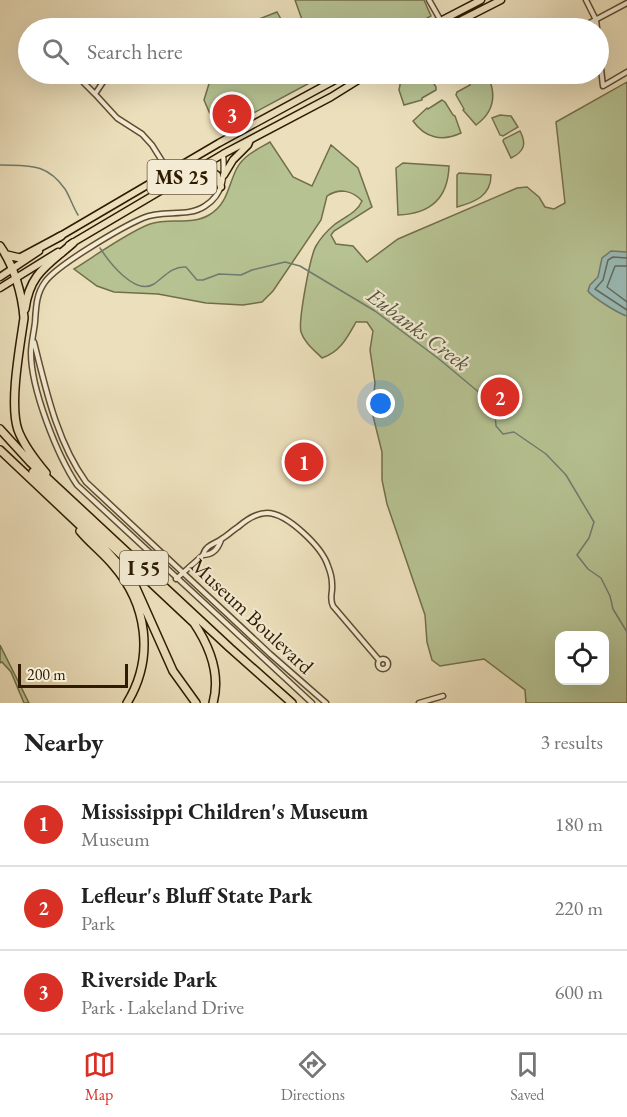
<!DOCTYPE html>
<html lang="en">
<head>
<meta charset="utf-8">
<style>
	:root { --surface:#fff; --page:#f2f2f2; --text:#222; --muted:#767676; --line:#e0e0e0; --accent:#d93025 }
	body { margin:0; font-family:"EB Garamond",serif; background:var(--page); color:var(--text) }
	.controls { position:absolute; right:18px; bottom:18px; display:grid; overflow:hidden; border-radius:12px; box-shadow:0 6px 24px #0002 }
	.controls button { width:54px; height:54px; display:grid; place-items:center; padding:0; border:0; border-bottom:2px solid var(--line); background:var(--surface); color:var(--text); font:30px sans-serif }
	.scale { position:absolute; left:18px; bottom:15px; width:110px; box-sizing:border-box; padding-left:6px; border:3px solid #2e1b00; border-top:0; font-size:16px; line-height:21px; white-space:nowrap; color:#2e1b00; -webkit-text-stroke:4px #f3ebd3; paint-order:stroke }
	.you { position:absolute; left:381px; top:404px; width:21px; height:21px; margin:-15px; border:4px solid #fff; border-radius:50%; background:#1a73e8; box-shadow:0 0 0 9px #1a73e833 }
	.badge { display:grid; place-items:center; width:39px; height:39px; border-radius:50%; background:var(--accent); color:#fff; font-size:20px; font-weight:700 }
	.pin { position:absolute; translate:-50% -50%; border:3px solid #fff; box-shadow:0 2px 6px #0006 }
	.list { margin:0; padding:0; list-style:none }
	h2 { display:flex; justify-content:space-between; align-items:center; height:78px; margin:0; padding:0 24px; font-size:26px }
	h2 small { font-size:20px; font-weight:400; color:var(--muted) }
	.list li { display:grid; grid-template-columns:39px 1fr auto; gap:18px; align-items:center; box-sizing:border-box; height:84px; padding:0 24px; border-top:2px solid var(--line) }
	.list b { display:block; font-size:22px; white-space:nowrap }
	.list p { margin:0; font-size:20px; white-space:nowrap; color:var(--muted) }
	.list em { font-size:20px; font-style:normal; color:var(--muted) }
	.icon { flex:none; width:33px; height:33px; fill:none; stroke:currentColor; stroke-width:2; stroke-linecap:round; stroke-linejoin:round }
	.map { position:relative; flex:none; width:627px; height:703px; overflow:hidden }
	.search { position:absolute; background:var(--surface); box-shadow:0 6px 24px #0002; left:18px; right:18px; top:18px; height:66px; display:flex; align-items:center; gap:15px; box-sizing:border-box; padding:0 21px; border-radius:33px; color:var(--muted); font-size:22px }
	.sheet { height:330px; background:var(--surface) }
	nav { display:flex; justify-content:space-around; align-items:center; box-sizing:border-box; height:84px; border-top:2px solid var(--line); background:var(--surface); font-size:16px; color:var(--muted) }
	nav a { display:grid; justify-items:center; gap:3px }
	nav .on { color:var(--accent) }
	.map>svg:first-child { display:block }
</style>
</head>
<body>
<div class="map">
<svg width="627" height="703" viewBox="0 0 627 703">
	<rect width="100%" height="100%" fill="#ece0bc"/>
	<filter id="stains"><feTurbulence type="fractalNoise" baseFrequency=".00333" numOctaves="4"/><feColorMatrix values="0 0 0 0 .2 0 0 0 0 .09 0 0 0 0 .02 0 0 0 .5 -.17"/></filter>
	<radialGradient id="worn" r=".72"><stop offset=".6" stop-color="#630" stop-opacity="0"/><stop offset="1" stop-color="#630" stop-opacity=".3"/></radialGradient>
	<path fill="#b6c292" stroke="#726e49" stroke-width="1.5" fill-rule="evenodd" d="M295,0H424L431,16L409,28H305Z
		M277,12L286,28H236Z
		M212,74H313L317,79L220,131L216,128L204,100Z
		M402,74H428L436,87V90L422,98V100L404,105L399,90Z
		M488,76C497,96 494,112 476,125L463,110L464,109L456,95L457,92L470,85V82Z
		M627,82V703H526L525,690L484,659L440,666L432,660L427,642L425,615L387,504L382,480V452L372,412L375,383L370,350L373,331L367,322H356C347,338 340,352 322,358C314,350 304,342 301,332C298,322 310,256 316,246C320,239 328,230 334,225C344,217 357,213 362,201C352,190 339,188 327,196L321,220L273,291L262,302L243,305L206,303L158,294L114,292L97,286L74,269C95,256 128,232 150,224C170,217 190,226 209,215C228,204 228,185 237,168C244,155 258,149 270,142L293,177L312,186L331,145L358,168L372,207L334,231L331,235L336,244L353,246L367,262L398,239L517,188L527,187L539,197L545,207L554,209L565,203L556,122ZM560,636H604V680H560Z
		M442,100L445,102L453,115L455,116L461,133C442,142 425,138 413,121L427,108L428,109Z
		M500,115L511,116L518,127L503,136L500,135L492,118Z
		M520,131C527,144 524,152 511,158L503,141L504,139Z
		M403,163L449,166C448,199 430,214 398,215L396,168Z
		M459,173L491,175C491,196 475,202 457,207V175Z
		M0,645L29,703H24L11,672L2,662L0,663Z"/>
	<path fill="#9abbb7" stroke="#6f7b6e" stroke-width="1.5" d="M611,251L627,252V316C619,314 592,297 588,291L590,285L598,277L602,258Z"/>
	<g fill="none" stroke-linecap="round" stroke-linejoin="round">
		<path stroke="#646b5c" stroke-width="1.5" d="M627,258L613,257L608,260L603,280L595,289L627,310
			M627,266H615L607,287L627,302"/>
		<path stroke="#6f7b6e" stroke-width="1.5" d="M0,165C28,166 46,162 65,189C70,197 73,207 78,215
			M100,248C109,262 135,296 154,284C164,277 172,266 186,267L197,280H203L219,274L241,275L252,270L285,262L300,266L375,311L439,359L487,399L495,414L496,426L503,434L514,432L546,454L566,475L594,522L589,538L577,555L588,569L601,578L610,596L613,609L627,632"/>
		<defs>
			<path id="minor" d="M429,0L441,21L452,28
				M586,0L596,20L597,28
				M580,28L627,3
				M598,43L603,86L627,72
				M103,74V82L95,94L117,118L142,134L152,145L169,172
				M84,83L95,94
				M223,154C225,175 224,194 205,206C187,218 163,209 143,218C122,227 57,265 45,282C36,294 36,308 35,322C34,332 31,343 31,353C31,389 57,455 77,485L312,703
				M34,342C46,390 57,442 86,482L270,654L326,703
				M203,555C213,555 218,549 221,540
				M176,579L203,555C206,544 216,544 223,538C228,535 233,530 238,527C246,520 256,513 267,513C287,513 322,547 328,566C330,571 332,579 332,584C333,593 329,598 333,606L379,660
				M378 664a5 5 0 1 1 10 0a5 5 0 1 1-10 0Z
				M419,703L443,696"/>
			<path id="trunk" d="M427,28L481,0
				M446,28L501,0
				M224,175L233,160L248,145L250,140
				M178,180L184,181L200,172L211,171L217,175L221,187
				M57,238L219,143L346,74
				M69,245L223,154L331,97L368,74
				M0,277L39,251
				M0,288L58,252"/>
			<path id="motorway" d="M0,246C14,266 22,293 24,318C20,346 9,404 18,430C24,446 35,460 46,473
				M7,255L20,258L61,236
				M25,309C30,273 47,266 73,243
				M0,429L30,462L230,648L292,703
				M0,450L105,549L123,569L136,588L173,671L196,703
				M33,472L194,623C210,647 221,674 213,703
				M80,531C90,543 103,553 113,565C147,604 155,657 127,703"/>
		</defs>
		<use href="#minor" stroke="#5e4c2f" stroke-width="7"/>
		<use href="#trunk" stroke="#2e1b00" stroke-width="9"/>
		<use href="#motorway" stroke="#2e1b00" stroke-width="10"/>
		<use href="#minor" stroke="#f3ebd3" stroke-width="4"/>
		<use href="#trunk" stroke="#ece0bc" stroke-width="6"/>
		<use href="#motorway" stroke="#ece0bc" stroke-width="7"/>
	</g>
	<g text-anchor="middle" stroke-width="4.5" stroke-linejoin="round" paint-order="stroke">
		<g fill="#f3ebd3" stroke="#69593f" stroke-width="1.5">
			<rect x="147.5" y="160" width="69" height="34" rx="4.5"/>
			<rect x="120" y="551" width="48" height="34" rx="4.5"/>
		</g>
		<g font-size="20" font-weight="bold" fill="#2e1b00">
			<text x="182" y="184">MS 25</text>
			<text x="144" y="575">I 55</text>
		</g>
		<g font-size="21" fill="#2e1b00" stroke="#f3ebd3">
			<text transform="translate(252 616) rotate(43)" y="7">Museum Boulevard</text>
		</g>
		<g font-size="22" font-style="italic" fill="#545340" stroke="#f3ebd3">
			<text transform="translate(419 329) rotate(37)" y="8">Eubanks Creek</text>
		</g>
	</g>
	<rect width="100%" height="100%" filter="url(#stains)"/>
	<rect width="100%" height="100%" fill="url(#worn)"/>
</svg>
<div class="controls">
<button><svg class="icon" aria-label="locate" viewBox="0 0 24 24"><circle cx="12" cy="12" r="6"/><path d="M12 2v4M12 18v4M2 12h4M18 12h4"/></svg></button>
</div>
<div class="scale">200 m</div>
<div class="you"></div>
<div class="pin badge" style="left:304px;top:462px">1</div>
<div class="pin badge" style="left:500px;top:397px">2</div>
<div class="pin badge" style="left:232px;top:114px">3</div>
<div class="search"><svg class="icon" aria-label="search" viewBox="0 0 24 24"><circle cx="10" cy="10" r="6"/><path d="M15 15l6 6"/></svg>Search here</div>
</div>
<section class="sheet">
<h2>Nearby<small>3 results</small></h2>
<ul class="list">
<li><span class="badge">1</span><div><b>Mississippi Children's Museum</b><p>Museum</p></div><em>180 m</em></li>
<li><span class="badge">2</span><div><b>Lefleur's Bluff State Park</b><p>Park</p></div><em>220 m</em></li>
<li><span class="badge">3</span><div><b>Riverside Park</b><p>Park · Lakeland Drive</p></div><em>600 m</em></li>
</ul>
</section>
<nav>
<a class="on"><svg class="icon" aria-label="map" viewBox="0 0 24 24"><path d="M3 6l6-2 6 2 6-2v14l-6 2-6-2-6 2zM9 4v14M15 6v14"/></svg>Map</a>
<a><svg class="icon" aria-label="directions" viewBox="0 0 24 24"><path d="M12 3l9 9-9 9-9-9zM9 14v-3h6M13 9l2 2-2 2"/></svg>Directions</a>
<a><svg class="icon" aria-label="saved" viewBox="0 0 24 24"><path d="M7 4h10v16l-5-4-5 4z"/></svg>Saved</a>
</nav>
</body>
</html>
